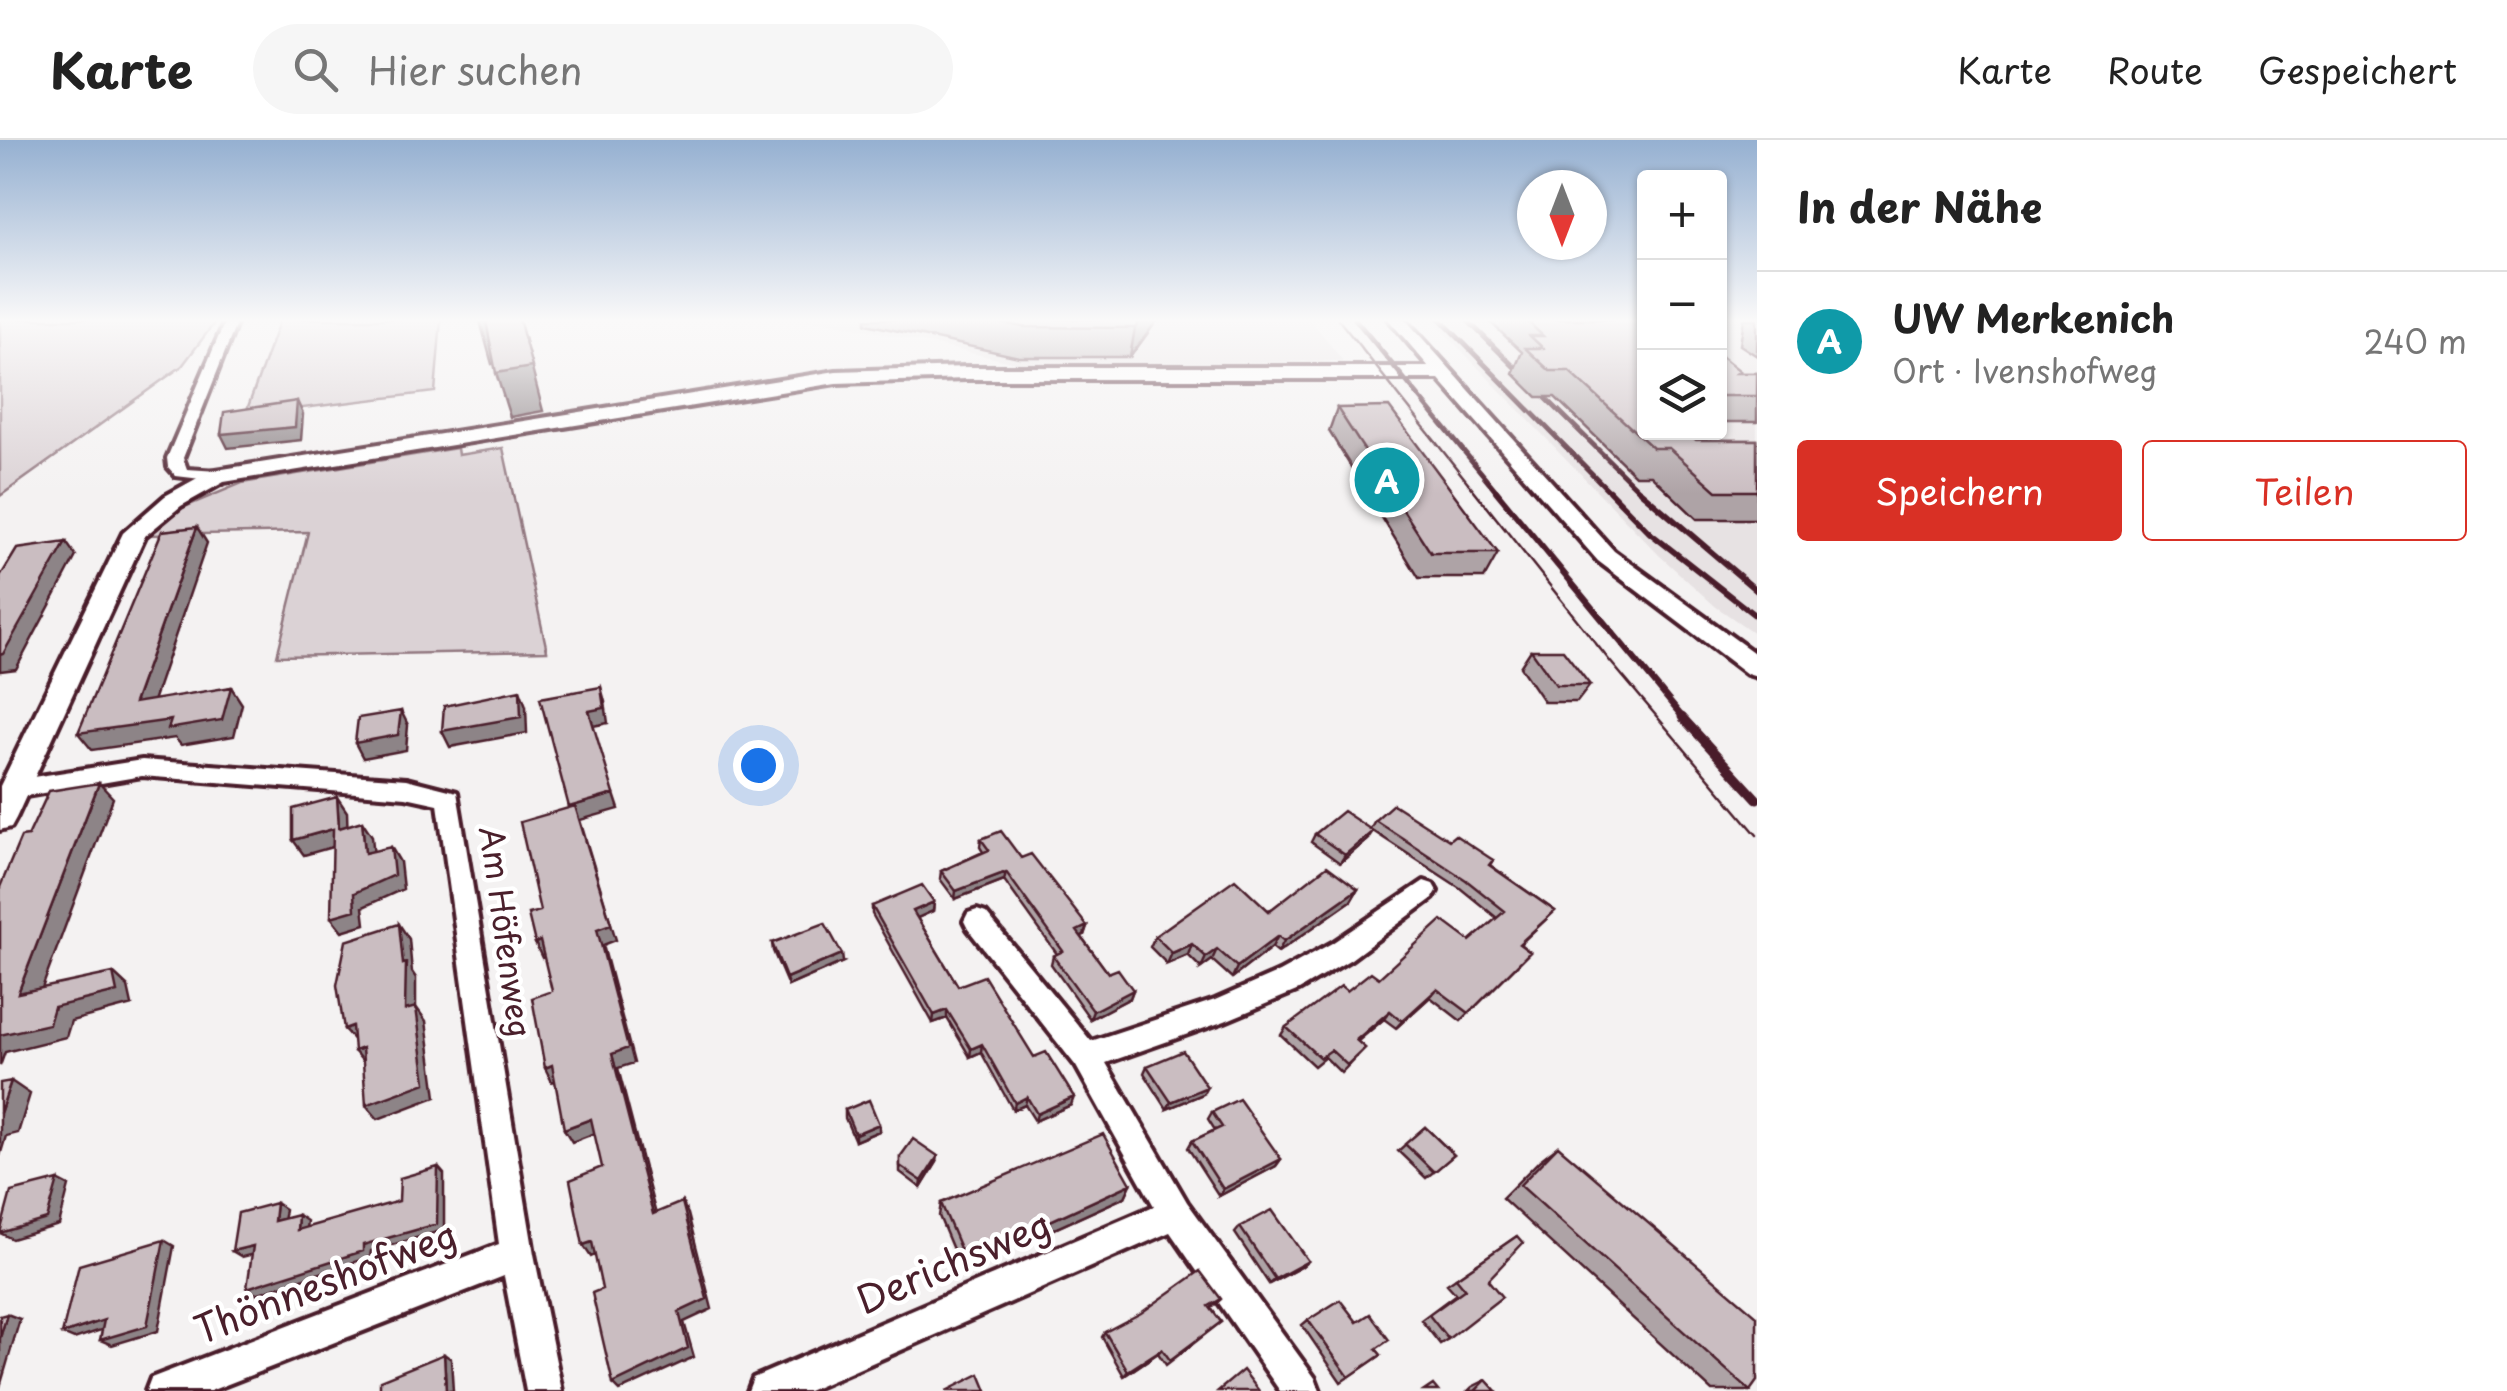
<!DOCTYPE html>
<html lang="de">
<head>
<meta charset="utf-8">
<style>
	:root { --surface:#fff; --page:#f6f6f6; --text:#222; --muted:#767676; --line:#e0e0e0; --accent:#d93025 }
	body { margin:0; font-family:"Playpen Sans",sans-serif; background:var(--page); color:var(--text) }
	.controls { position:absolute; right:30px; top:30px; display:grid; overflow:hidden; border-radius:10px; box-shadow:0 2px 8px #0004 }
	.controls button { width:90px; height:90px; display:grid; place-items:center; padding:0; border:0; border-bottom:2px solid var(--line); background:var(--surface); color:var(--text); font:50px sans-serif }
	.compass { position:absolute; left:1517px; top:30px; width:90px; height:90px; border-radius:50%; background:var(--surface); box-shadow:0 2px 8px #0004; rotate:180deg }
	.you { position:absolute; left:758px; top:625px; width:35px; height:35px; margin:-25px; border:8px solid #fff; border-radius:50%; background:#1a73e8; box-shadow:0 0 0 15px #1a73e833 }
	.badge { display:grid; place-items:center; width:65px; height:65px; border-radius:50%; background:var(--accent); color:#fff; font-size:32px; font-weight:700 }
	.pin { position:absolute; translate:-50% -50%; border:5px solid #fff; box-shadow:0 2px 10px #0006 }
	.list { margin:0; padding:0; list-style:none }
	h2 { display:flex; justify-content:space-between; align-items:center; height:130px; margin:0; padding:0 40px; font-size:42px }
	h2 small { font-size:32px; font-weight:400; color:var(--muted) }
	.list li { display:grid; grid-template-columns:65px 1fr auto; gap:30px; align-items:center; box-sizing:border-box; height:140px; padding:0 40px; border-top:2px solid var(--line) }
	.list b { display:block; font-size:38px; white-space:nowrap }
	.list p { margin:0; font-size:32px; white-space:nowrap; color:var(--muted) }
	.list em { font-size:32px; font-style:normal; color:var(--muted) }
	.actions { display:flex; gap:20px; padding:30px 40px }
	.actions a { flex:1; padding:22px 0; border:2px solid var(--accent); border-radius:10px; text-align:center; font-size:35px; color:var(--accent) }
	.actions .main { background:var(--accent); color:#fff }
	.icon { flex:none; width:55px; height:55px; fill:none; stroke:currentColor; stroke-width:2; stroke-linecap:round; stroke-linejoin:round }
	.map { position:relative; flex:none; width:1757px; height:1251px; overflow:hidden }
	header { display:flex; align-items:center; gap:60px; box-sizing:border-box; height:140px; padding:0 50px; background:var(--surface); border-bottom:2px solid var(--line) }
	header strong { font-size:48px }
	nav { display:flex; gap:55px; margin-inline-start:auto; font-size:35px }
	.search { width:700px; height:90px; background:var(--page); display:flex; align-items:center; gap:25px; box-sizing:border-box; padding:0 35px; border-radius:55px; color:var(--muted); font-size:38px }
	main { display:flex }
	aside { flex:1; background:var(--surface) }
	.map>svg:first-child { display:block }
</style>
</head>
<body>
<header>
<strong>Karte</strong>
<div class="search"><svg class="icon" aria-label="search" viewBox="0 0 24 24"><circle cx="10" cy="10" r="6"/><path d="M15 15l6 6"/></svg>Hier suchen</div>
<nav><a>Karte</a><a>Route</a><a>Gespeichert</a></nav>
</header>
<main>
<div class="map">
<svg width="1757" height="1251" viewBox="0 0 1757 1251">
	<rect width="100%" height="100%" fill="#f4f2f2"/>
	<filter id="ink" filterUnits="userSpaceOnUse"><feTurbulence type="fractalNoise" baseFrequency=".01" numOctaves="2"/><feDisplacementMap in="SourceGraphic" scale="20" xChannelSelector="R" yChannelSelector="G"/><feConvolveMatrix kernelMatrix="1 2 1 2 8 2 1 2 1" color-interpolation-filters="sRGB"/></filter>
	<g filter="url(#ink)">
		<path fill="#e7e2e3" d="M740,179H1310L1343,221L1030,226L827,181Z
			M1431,179H1644V292H1720V179H1757V495L1715,466L1659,415Z"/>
		<path fill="#dbd2d5" stroke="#927880" stroke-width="2.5" d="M0,179H214L215,182L182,226L0,356Z
			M280,179H441L435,252L245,275Z
			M457,308L458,315L503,308L547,511L277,516L308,392L148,395L170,373L242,343Z"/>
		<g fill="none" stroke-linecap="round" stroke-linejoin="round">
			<defs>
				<path id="minor" d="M226,179H238L183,318L187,329L218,331L226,336L218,341L176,336L168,327L167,318Z
					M142,620L406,639L457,652L534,1114L562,1251H526L504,1136L210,1251H146L151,1238L499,1104L438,664L406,657L142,636L14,658L6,655L2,649L6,643L14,640Z
					M1424,741L1433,744L1437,751L1433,758L1351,819L1299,850L1225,881L1106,923L1187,1062L1315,1238L1320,1251H1280L1170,1092L808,1251H748L753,1238L1154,1066L1076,926L968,789L964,781L968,773L977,770L986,773L1091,901L1215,860L1279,832L1332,803Z"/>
				<path id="tertiary" d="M1388,179H1405L1614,411L1757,515V537L1747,534L1598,421L1439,239H966L836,243L224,342L181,366L145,396L16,678L11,687L0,690V646L123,393L165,356L210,331L836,231L966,227H1429Z"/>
			</defs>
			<use href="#minor" stroke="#4a1f2b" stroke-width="8"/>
			<use href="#tertiary" stroke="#4a1f2b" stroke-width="8"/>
			<use href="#minor" fill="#fff" fill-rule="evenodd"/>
			<use href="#tertiary" fill="#fff" fill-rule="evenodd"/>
			<path stroke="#4a1f2b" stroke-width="2.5" d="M1338,179L1609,520L1757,695"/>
			<path stroke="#4a1f2b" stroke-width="5" d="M1355,179L1499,354
				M1440,179L1612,354
				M1466,179L1643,354"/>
			<path stroke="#4a1f2b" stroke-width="6" d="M1496,351L1684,579
				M1609,351L1650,393L1757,477
				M1640,351L1757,451"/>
			<path stroke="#4a1f2b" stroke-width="9" d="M1682,577L1757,659"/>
		</g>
		<path fill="#aea3a6" stroke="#4a1f2b" stroke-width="2.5" d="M866,179H1158L1130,217H1019L866,184Z
			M1487,179H1644V292L1696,300H1757V379H1697L1651,335H1635L1555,257H1537L1513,233L1522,212Z
			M1744,179H1757V216L1740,205Z
			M1720,215L1739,233H1757V282H1720Z
			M1337,268L1498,413L1484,438H1419L1329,291Z
			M1531,510L1590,545L1577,562H1544L1520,527Z
			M1375,680L1449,700L1493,720L1490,725L1555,771L1520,804L1530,812L1461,881L1430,857L1396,888L1384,879L1357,901L1365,908L1341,933L1325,917L1314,926L1281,895L1286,887L1347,851L1470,801L1497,778L1460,748L1370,689Z
			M1315,694L1367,700L1340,723L1311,702Z
			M981,699L1021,718L1087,786L1084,795L1081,796L1108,833L1133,850L1130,858L1090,879L1051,824L1053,816L1057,814L1004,740L955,759L940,739L941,731L983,712L980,707Z
			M1358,749L1351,761L1278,812L1272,807L1232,838L1212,820L1201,828L1188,815L1167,824L1150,807L1155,796Z
			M934,762L933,771L917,778L958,846L1034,917L1071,965L1035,981L1025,965L1013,970L981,912L970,917L947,878L933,883L872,774V766Z
			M772,803L843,822L788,846L773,811Z
			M1147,926L1203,954L1167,969L1144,933Z
			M845,970L879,991L855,1001L845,978Z
			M1212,972L1281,1019L1276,1026L1219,1056L1188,1008L1192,1001L1215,990L1208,979Z
			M1425,987L1454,1015L1426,1038L1398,1011Z
			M1558,1006L1750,1251H1712L1502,1058L1540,1020Z
			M900,1017L937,1022L921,1048L900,1032Z
			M1131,1044L1125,1057L962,1131L939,1076L941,1063Z
			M1240,1087L1308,1121L1301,1127L1269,1144L1235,1093Z
			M1517,1096L1448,1199L1440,1204L1421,1180L1456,1154L1447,1144Z
			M1221,1159L1211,1168L1221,1182L1166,1225L1158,1213L1124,1236L1102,1197L1105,1192Z
			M1308,1180L1376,1209L1381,1215L1341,1242L1302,1185Z
			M1486,1240L1496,1251H1468L1472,1247Z"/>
		<path fill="#8d8487" stroke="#4a1f2b" stroke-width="2.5" d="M519,179L543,271L510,277L496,233Z
			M1142,179H1158L1130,217L1135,188Z
			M480,181H486L498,223L492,224Z
			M297,261L303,274L301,300L228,308L221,294Z
			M197,387L207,403L147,579L134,563Z
			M66,402L76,416L16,529L0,531V515Z
			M231,547L242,564L234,596L181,605L175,598L92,610L78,593Z
			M601,547L605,562L608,583L593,586L589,571Z
			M520,550L526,566L527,593L450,607L442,591Z
			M401,571L408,585L406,610L363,618L355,603Z
			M99,643L113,658L35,867L18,853Z
			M614,654L619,669L580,680L616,800L603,805L634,923L618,928L659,1086L653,1074L612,914L569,667Z
			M337,657L347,672L348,702L339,688Z
			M362,681L372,696L375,727L365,713Z
			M333,689L343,704L304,715L293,700Z
			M1373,691L1367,700L1340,723L1345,715Z
			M391,707L400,722L403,749L363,767L365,784L342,791L331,777Z
			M1006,732L1004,740L955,759L956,751Z
			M1358,749L1351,761L1278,812L1284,801Z
			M934,762L933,771L913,780V771Z
			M399,784L409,799L412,832L416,838V867L426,881L436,957L378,979L366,965L405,870Z
			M1087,786L1084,795L1075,799L1077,791Z
			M1278,796L1272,807L1232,838L1237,827Z
			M540,801L548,816L542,818L535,803Z
			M1192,804L1188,815L1167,824L1172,813Z
			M1217,809L1212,820L1201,828L1206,817Z
			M842,814L843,822L788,846L786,838Z
			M113,833L128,847L132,865L71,881L66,897L5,912L0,926V895L54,867Z
			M1437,849L1430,857L1396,888L1402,881Z
			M1133,850L1130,858L1090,879L1093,871Z
			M947,870V878L933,883L934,875Z
			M1390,871L1384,879L1350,908L1356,900Z
			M352,886L356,903L344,889Z
			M982,904L981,912L970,917L971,909Z
			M362,908L366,925L354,911Z
			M552,925L560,939L552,942L545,928Z
			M11,941L30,954L18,993L6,996L0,1016V973Z
			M1207,947L1203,954L1167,969L1171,962Z
			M1027,957L1025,965L1013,970L1015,963Z
			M1074,957L1071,965L1035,981L1037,974Z
			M591,979L598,992L572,1002L564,989Z
			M879,984V991L855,1001V994Z
			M938,1016L937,1022L921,1048L922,1041Z
			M1281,1019L1276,1026L1219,1056L1223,1049Z
			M438,1027L444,1034V1090L371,1111L370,1117L256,1154L247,1148L363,1105Z
			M58,1040L69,1046L59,1085L12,1099L0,1093Z
			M1131,1044L1125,1057L962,1131L965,1120Z
			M682,1062L688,1074L712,1169L684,1182L694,1217L620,1251L613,1244Z
			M276,1063L285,1069L282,1088L274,1081Z
			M298,1075L307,1081L305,1096L297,1090Z
			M164,1100L174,1106L158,1191L112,1205L100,1200Z
			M592,1102L599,1113L591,1117L583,1105Z
			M253,1106L262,1112L242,1117L232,1111Z
			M1308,1121L1301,1127L1269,1144L1275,1139Z
			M7,1174L20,1179L0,1247V1198Z
			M104,1180L116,1185L74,1199L62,1194Z
			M1162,1209L1158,1213L1124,1236L1128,1231Z
			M444,1214L451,1219L453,1251H446Z"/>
		<path fill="#cabdc1" stroke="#4a1f2b" stroke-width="2.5" d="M479,179H519L532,227L496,233L486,181H480Z
			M981,179H1142L1135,188L1023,187Z
			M1525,179H1644V292H1688L1696,300H1757V351H1717L1669,308H1653L1569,231H1550L1525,208H1543L1530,196H1543Z
			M1720,215L1740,231L1737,233H1757V256H1720Z
			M297,261L295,287L221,294L224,272Z
			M1389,267L1498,413H1431L1337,268Z
			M197,387L134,563L231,547L222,580L168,589L171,580L78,593L162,391Z
			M66,402L3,514L0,515V437L17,409Z
			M1531,510H1563L1590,545H1556Z
			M601,547L604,568L589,571L614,654L569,667L540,558Z
			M520,550L521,577L442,591L444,566Z
			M401,571L398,595L355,603L358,578Z
			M99,643L18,853L113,833L117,852L54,867L49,884L0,895V747L21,697L28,696L49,651Z
			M337,657L339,688L362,681L365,713L391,707L394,735L354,753L355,770L331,777L333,689L293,700V669Z
			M1393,664L1449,700L1455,695L1493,720L1489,725L1555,771L1519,804L1530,812L1469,873L1437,849L1402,881L1390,871L1356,900L1365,908L1347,925L1331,910L1320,918L1286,887L1341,846L1347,851L1371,832L1379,838L1442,780L1470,801L1505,771L1466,740L1375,680Z
			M575,666L611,784L597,789L628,908L612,914L653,1074L682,1062L707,1159L679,1172L688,1208L613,1244L592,1153L602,1149L592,1102L583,1105L570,1040L602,1027L591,979L564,989L552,925L545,928L532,858L552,851L540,801L535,803L528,774L540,771L520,682Z
			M1343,671L1373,691L1345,715L1315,694Z
			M1001,691L1021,718L1031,714L1087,786L1077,791L1094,814L1108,833L1118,829L1133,850L1093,871L1053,816L1063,811L1006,732L956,751L941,731L989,710L981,699Z
			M1327,726L1358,749L1284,801L1278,796L1237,827L1217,809L1206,817L1192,804L1172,813L1155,796L1235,739L1269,771Z
			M922,745L934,762L913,771L958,846L984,836L1034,917L1046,912L1074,957L1037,974L1027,957L1015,963L982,904L971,909L947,870L934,875L872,766Z
			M825,783L842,814L786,838L772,803Z
			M399,784L403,824L406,823L405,870L416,867L426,943L366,965L362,908L354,911L352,886L344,889L337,845L346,801Z
			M1183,911L1207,947L1171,962L1147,926Z
			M11,941L0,973V943Z
			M1239,959L1281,1019L1223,1049L1192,1001L1222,987L1212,972Z
			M869,960L879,984L855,994L845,970Z
			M1425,987L1454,1015L1434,1032L1405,1004Z
			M1103,994L1131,1044L965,1120L941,1063Z
			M913,999L938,1016L922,1041L900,1026V1017Z
			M1558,1006L1757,1176V1241L1750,1251L1520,1045Z
			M438,1027L437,1084L363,1105V1111L247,1148L253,1106L232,1111L238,1073L276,1063L274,1081L298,1075L297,1090L399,1061L400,1038Z
			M58,1040L47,1079L0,1093L11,1052Z
			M1272,1070L1308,1121L1275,1139L1240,1087Z
			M1517,1096L1523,1103L1488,1140L1502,1157L1448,1199L1429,1175L1465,1149L1456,1138Z
			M164,1100L147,1186L100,1200L104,1180L62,1194L79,1125Z
			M1200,1131L1221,1159L1209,1166L1221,1182L1170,1220L1162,1209L1128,1231L1105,1192L1141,1173Z
			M1340,1160L1357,1182L1370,1174L1389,1200L1376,1209L1381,1215L1349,1237L1308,1180Z
			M7,1174L0,1198V1176Z
			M444,1214L446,1251H380V1240Z
			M1243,1230L1259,1251H1218Z
			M980,1234L987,1251H946Z
			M1486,1240L1496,1251H1475Z
			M1433,1245L1438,1251H1424Z"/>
	</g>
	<linearGradient id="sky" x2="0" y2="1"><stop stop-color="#95b0d1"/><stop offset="0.51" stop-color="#faf9f9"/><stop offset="1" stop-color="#faf9f9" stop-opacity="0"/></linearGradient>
	<rect width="1757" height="354" fill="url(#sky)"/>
	<g text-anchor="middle" stroke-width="9" stroke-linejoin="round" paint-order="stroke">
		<g font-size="32" fill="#4a1f2b" stroke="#fff">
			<text transform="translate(505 792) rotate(82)" y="11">Am Höfenweg</text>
		</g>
		<g font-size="38" fill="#4a1f2b" stroke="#fff">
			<text transform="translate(954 1123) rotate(-23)" y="13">Derichsweg</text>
			<text transform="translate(326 1143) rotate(-21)" y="13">Thönneshofweg</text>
		</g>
	</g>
</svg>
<div class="controls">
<button>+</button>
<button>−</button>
<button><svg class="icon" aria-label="layers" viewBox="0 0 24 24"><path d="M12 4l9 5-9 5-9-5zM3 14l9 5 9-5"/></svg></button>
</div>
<svg class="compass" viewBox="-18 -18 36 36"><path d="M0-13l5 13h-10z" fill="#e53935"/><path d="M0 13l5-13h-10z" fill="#767676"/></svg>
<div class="you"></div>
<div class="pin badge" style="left:1387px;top:340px;background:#0f9aa8">A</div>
</div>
<aside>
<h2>In der Nähe<small></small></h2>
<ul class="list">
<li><span class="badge" style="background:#0f9aa8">A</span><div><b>UW Merkenich</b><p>Ort · Ivenshofweg</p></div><em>240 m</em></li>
</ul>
<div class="actions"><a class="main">Speichern</a><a>Teilen</a></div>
</aside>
</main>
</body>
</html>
